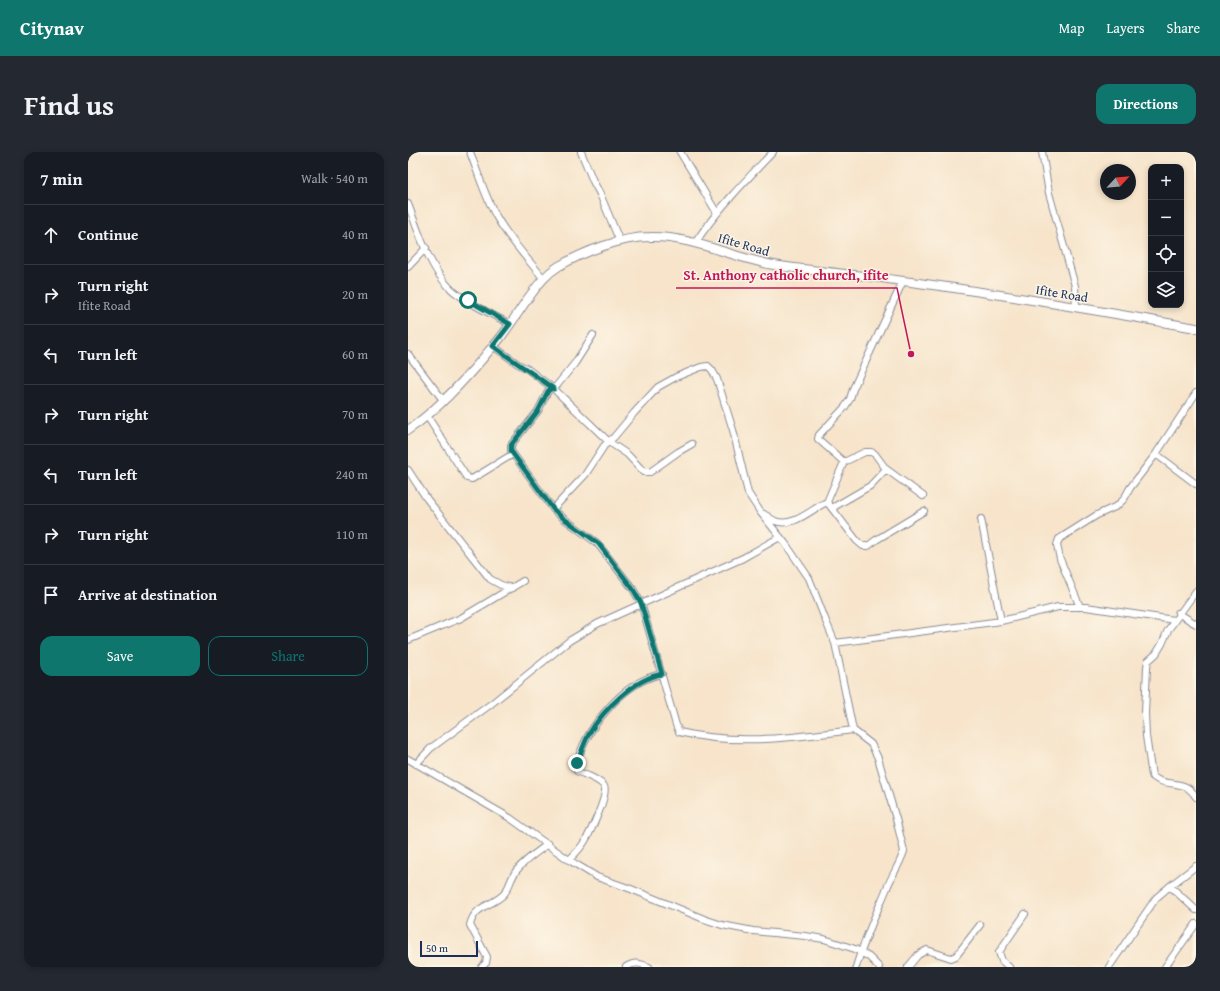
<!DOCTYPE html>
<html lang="en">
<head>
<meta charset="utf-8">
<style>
	:root { --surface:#171b24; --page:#242831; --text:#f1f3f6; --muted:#9ea1a6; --line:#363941; --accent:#0f766e }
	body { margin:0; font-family:"Gentium Book Plus",serif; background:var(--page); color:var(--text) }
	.controls { position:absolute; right:12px; top:12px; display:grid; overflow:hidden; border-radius:8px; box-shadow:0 2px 6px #0003 }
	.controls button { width:36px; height:36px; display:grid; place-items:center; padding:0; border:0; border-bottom:1px solid var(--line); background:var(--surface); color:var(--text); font:20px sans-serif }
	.compass { position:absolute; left:692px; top:12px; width:36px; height:36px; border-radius:50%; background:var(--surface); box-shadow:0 2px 6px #0003; rotate:64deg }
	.scale { position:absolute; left:12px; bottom:10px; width:58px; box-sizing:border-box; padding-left:4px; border:2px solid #1b2f5e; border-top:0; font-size:11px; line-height:14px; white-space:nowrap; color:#1b2f5e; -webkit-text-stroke:3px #fcf5e5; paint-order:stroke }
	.stop { position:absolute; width:12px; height:12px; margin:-9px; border:3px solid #0f766e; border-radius:50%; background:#fff }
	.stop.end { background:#0f766e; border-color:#fff; box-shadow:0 1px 4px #0008 }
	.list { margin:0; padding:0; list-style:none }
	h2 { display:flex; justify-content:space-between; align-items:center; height:52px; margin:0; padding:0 16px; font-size:17px }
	h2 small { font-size:13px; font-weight:400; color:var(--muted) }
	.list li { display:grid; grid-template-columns:26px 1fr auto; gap:12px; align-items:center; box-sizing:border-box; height:60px; padding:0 16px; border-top:1px solid var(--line) }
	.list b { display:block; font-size:15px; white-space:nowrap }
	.list p { margin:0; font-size:13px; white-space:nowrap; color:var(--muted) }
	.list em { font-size:13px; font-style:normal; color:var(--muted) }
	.actions { display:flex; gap:8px; padding:12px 16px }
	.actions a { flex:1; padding:9px 0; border:1px solid var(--accent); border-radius:12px; text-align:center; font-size:14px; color:var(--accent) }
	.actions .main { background:var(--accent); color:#fff }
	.icon { flex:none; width:22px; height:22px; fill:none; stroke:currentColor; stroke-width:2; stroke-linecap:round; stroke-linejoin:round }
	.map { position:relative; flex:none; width:788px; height:815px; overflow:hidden; border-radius:12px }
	header { display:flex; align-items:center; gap:24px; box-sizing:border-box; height:56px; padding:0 20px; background:var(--accent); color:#fff }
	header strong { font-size:19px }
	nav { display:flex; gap:22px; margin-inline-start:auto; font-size:14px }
	.intro { display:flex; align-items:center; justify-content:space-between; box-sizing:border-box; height:96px; padding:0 24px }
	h1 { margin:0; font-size:28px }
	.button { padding:10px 18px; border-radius:12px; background:var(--accent); color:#fff; font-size:14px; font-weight:700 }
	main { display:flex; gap:24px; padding:0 24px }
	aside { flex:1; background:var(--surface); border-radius:12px; box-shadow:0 2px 6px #0003 }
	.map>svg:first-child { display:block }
</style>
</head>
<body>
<header>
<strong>Citynav</strong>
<nav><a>Map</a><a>Layers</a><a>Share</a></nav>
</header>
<div class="intro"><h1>Find us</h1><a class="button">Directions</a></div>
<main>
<aside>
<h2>7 min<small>Walk · 540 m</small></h2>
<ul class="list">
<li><svg class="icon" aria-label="ahead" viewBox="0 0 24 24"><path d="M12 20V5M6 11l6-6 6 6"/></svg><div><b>Continue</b></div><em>40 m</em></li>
<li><svg class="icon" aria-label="right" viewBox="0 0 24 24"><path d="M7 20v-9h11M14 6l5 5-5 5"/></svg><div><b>Turn right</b><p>Ifite Road</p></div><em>20 m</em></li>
<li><svg class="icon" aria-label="left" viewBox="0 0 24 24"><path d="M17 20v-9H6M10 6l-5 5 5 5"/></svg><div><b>Turn left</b></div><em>60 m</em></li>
<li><svg class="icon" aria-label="right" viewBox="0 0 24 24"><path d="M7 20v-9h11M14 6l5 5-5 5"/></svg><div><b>Turn right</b></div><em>70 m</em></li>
<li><svg class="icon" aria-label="left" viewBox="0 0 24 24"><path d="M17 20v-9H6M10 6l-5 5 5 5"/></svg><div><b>Turn left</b></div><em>240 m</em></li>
<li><svg class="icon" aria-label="right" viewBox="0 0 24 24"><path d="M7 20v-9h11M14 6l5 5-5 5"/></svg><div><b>Turn right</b></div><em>110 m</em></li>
<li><svg class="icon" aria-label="arrive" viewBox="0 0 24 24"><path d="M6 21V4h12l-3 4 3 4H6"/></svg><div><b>Arrive at destination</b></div></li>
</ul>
<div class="actions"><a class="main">Save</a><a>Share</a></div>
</aside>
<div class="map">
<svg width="788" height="815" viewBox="0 0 788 815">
	<rect width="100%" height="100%" fill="#fcf5e5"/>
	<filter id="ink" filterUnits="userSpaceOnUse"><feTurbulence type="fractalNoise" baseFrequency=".025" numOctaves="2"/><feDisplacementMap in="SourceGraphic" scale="8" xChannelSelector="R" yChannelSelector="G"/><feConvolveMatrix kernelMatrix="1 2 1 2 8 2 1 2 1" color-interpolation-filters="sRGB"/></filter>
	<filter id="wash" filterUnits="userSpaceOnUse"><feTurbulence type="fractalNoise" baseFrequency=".012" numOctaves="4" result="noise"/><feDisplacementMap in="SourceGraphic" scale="16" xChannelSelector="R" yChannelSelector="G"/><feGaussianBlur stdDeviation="0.9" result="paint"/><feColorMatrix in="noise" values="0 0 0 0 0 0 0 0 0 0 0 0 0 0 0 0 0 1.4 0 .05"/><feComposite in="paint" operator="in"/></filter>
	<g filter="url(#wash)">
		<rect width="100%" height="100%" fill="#f7e4cb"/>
	</g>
	<g filter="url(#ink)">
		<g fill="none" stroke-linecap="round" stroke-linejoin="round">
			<defs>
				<path id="minor" d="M62,0C70,21 77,44 88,64C100,86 119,106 135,126
					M173,0L185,29L192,42L212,90
					M272,0L309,61
					M634,0L641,41L667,134L668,155
					M0,52C10,78 21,115 41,135C55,149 84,162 102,172
					M287,91C309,58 337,29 365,0
					M0,115L18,96
					M495,129L445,237L442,247L437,255L411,283L410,287L436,310L457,300H463L467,302L478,317L515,344
					M185,183L167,211L146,237H143L140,239L130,259L103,293V299L145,357L155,366L189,391L225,437L233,451L268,573L271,580C329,594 387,585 445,578L463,592L470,606L488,667L496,699C492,712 484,723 479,736C468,762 456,788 448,815
					M85,194L110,212L118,216L146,237L201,290L219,302L236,320H242L270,300L284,292
					M0,202L35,248
					M19,264L59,326L64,327L105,302
					M748,302L788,332
					M0,318L19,347L82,427L93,433L104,436
					M419,350L436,310
					M424,356L462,334L478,317
					M145,357L177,323L196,294L206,285L226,261L250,235L268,225L293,215L300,214L304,218L309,227L325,278L340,341L353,361L377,391L401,426L417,467L427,491L445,578
					M356,362C359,364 363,367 367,369C386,376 403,357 419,350L449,389L455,394H460L468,388L516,359
					M573,367L593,469
					M788,439L760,478L754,492L748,502L740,509L739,515L737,561L738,584L744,624C759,637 776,625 788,645
					M672,455L652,407L649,393L651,387L689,363L709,354L716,347L722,336L748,302L788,241
					M770,461L788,472
					M0,488L53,466L115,429
					M427,491L593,469L650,455H678L766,468
					M0,607L102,666L161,708L189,725L223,737L296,767L314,773L345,779L397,784L416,787L447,797L461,805L471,815
					M8,612L23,596L83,552L161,489L189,472L335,406L372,385
					M161,708C167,702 173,696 177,689C182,681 201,642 196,634C191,627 177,623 169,619L168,615C176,578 215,529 254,522
					M762,734L788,758
					M74,815L78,811L79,805L62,773C67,753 82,755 95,743C102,736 102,726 109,718C117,708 129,700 140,692
					M218,815C226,810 232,811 241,815
					M500,815L510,803L519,798L543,806L548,804L572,773
					M601,815L594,809L591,800L617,762
					M701,815L748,746L762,734L788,714
					M757,815L788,772"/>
				<path id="tertiary" d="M0,278C29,258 53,232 76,205C81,198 88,192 93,185C102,173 110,161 118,149C128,136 136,123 151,114C176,100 212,85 242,85C285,84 324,106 366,113C404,119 442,122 480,127C583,140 685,158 788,176"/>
			</defs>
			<use href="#minor" stroke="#898a94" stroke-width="8"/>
			<use href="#tertiary" stroke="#898a94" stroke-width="10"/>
			<use href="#minor" stroke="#fff" stroke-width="6"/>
			<use href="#tertiary" stroke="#fff" stroke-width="8"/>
		</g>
	</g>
	<g fill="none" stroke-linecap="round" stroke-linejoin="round" filter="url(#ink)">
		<path stroke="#0f766e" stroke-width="5" d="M60,148L102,172L85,194C105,209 126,222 146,237H143L140,239L130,259L103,293V299L145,357L155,366L190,391L225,437L233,451L254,522C226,527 195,558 181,582C176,591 173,601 169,611"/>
	</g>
	<g text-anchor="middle" stroke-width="3" stroke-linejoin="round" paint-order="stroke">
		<g font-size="13" fill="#1b2f5e" stroke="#fcf5e5">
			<text transform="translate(336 92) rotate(16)" y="5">Ifite Road</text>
			<text transform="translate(654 141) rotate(9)" y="5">Ifite Road</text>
		</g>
	</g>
	<path fill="none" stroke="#c2185b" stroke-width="1.5" d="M503 202L489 136H268"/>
	<circle fill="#c2185b" stroke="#fcf5e5" stroke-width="1.5" cx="503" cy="202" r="4"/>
	<g font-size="14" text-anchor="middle" font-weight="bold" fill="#c2185b" stroke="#fcf5e5" stroke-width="3" stroke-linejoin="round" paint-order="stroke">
		<text x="378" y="128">St. Anthony catholic church, ifite</text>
	</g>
</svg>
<div class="controls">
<button>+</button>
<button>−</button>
<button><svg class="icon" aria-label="locate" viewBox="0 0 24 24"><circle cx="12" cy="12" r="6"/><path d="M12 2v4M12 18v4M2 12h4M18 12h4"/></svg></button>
<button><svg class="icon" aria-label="layers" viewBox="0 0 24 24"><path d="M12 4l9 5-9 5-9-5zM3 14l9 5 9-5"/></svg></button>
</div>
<svg class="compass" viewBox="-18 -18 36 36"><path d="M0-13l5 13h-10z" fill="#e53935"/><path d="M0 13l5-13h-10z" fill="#9ea1a6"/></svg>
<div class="scale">50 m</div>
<div class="stop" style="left:60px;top:148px"></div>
<div class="stop end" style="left:169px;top:611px"></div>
</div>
</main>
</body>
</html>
